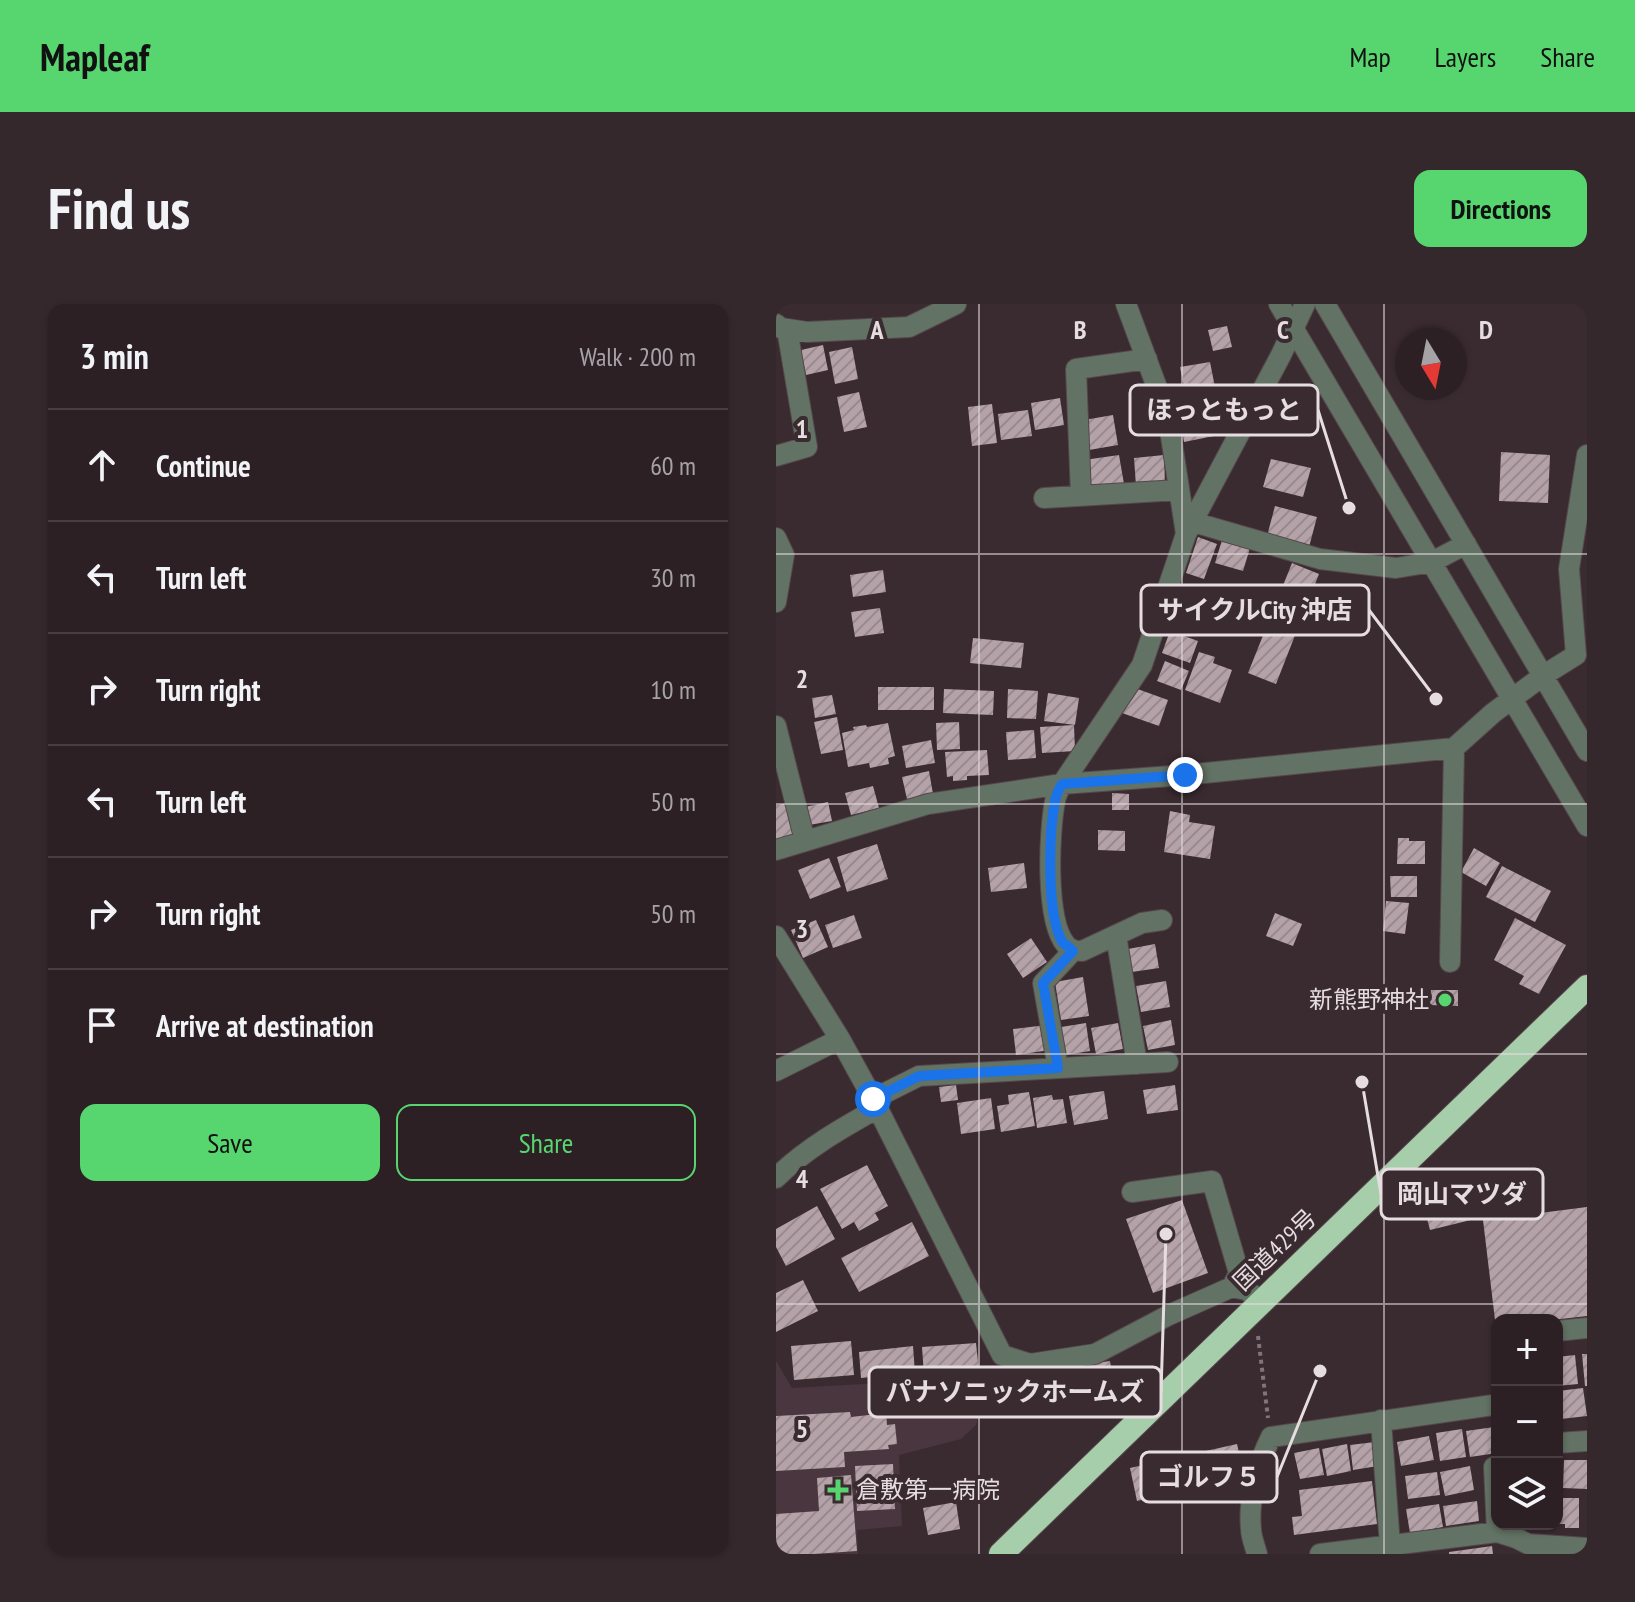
<!DOCTYPE html>
<html lang="en">
<head>
<meta charset="utf-8">
<style>
	:root { --surface:#2c2025; --page:#34282d; --text:#f1f3f6; --muted:#a6a3a7; --line:#483e42; --accent:#57d670 }
	body { margin:0; font-family:"PT Sans Narrow","Noto Sans JP",sans-serif; background:var(--page); color:var(--text) }
	.controls { position:absolute; right:24px; bottom:24px; display:grid; overflow:hidden; border-radius:16px; box-shadow:0 2px 6px #0004 }
	.controls button { width:72px; height:72px; display:grid; place-items:center; padding:0; border:0; border-bottom:2px solid var(--line); background:var(--surface); color:var(--text); font:40px sans-serif }
	.compass { position:absolute; left:619px; top:24px; width:72px; height:72px; border-radius:50%; background:var(--surface); box-shadow:0 2px 6px #0004; rotate:170deg }
	.stop { position:absolute; width:24px; height:24px; margin:-18px; border:6px solid #1a73e8; border-radius:50%; background:#fff }
	.stop.end { background:#1a73e8; border-color:#fff; box-shadow:0 2px 8px #0008 }
	.list { margin:0; padding:0; list-style:none }
	h2 { display:flex; justify-content:space-between; align-items:center; height:104px; margin:0; padding:0 32px; font-size:34px }
	h2 small { font-size:26px; font-weight:400; color:var(--muted) }
	.list li { display:grid; grid-template-columns:52px 1fr auto; gap:24px; align-items:center; box-sizing:border-box; height:112px; padding:0 32px; border-top:2px solid var(--line) }
	.list b { display:block; font-size:30px; white-space:nowrap }
	.list em { font-size:26px; font-style:normal; color:var(--muted) }
	.actions { display:flex; gap:16px; padding:24px 32px }
	.actions a { flex:1; padding:18px 0; border:2px solid var(--accent); border-radius:16px; text-align:center; font-size:28px; color:var(--accent) }
	.actions .main { background:var(--accent); color:#111 }
	.icon { flex:none; width:44px; height:44px; fill:none; stroke:currentColor; stroke-width:2; stroke-linecap:round; stroke-linejoin:round }
	.map { position:relative; flex:none; width:811px; height:1250px; overflow:hidden; border-radius:16px }
	header { display:flex; align-items:center; gap:48px; box-sizing:border-box; height:112px; padding:0 40px; background:var(--accent); color:#111 }
	header strong { font-size:38px }
	nav { display:flex; gap:44px; margin-inline-start:auto; font-size:28px }
	.intro { display:flex; align-items:center; justify-content:space-between; box-sizing:border-box; height:192px; padding:0 48px }
	h1 { margin:0; font-size:56px }
	.button { padding:20px 36px; border-radius:16px; background:var(--accent); color:#111; font-size:28px; font-weight:700 }
	main { display:flex; gap:48px; padding:0 48px }
	aside { flex:1; background:var(--surface); border-radius:16px; box-shadow:0 2px 6px #0004 }
	.map>svg:first-child { display:block }
</style>
</head>
<body>
<header>
<strong>Mapleaf</strong>
<nav><a>Map</a><a>Layers</a><a>Share</a></nav>
</header>
<div class="intro"><h1>Find us</h1><a class="button">Directions</a></div>
<main>
<aside>
<h2>3 min<small>Walk · 200 m</small></h2>
<ul class="list">
<li><svg class="icon" aria-label="ahead" viewBox="0 0 24 24"><path d="M12 20V5M6 11l6-6 6 6"/></svg><div><b>Continue</b></div><em>60 m</em></li>
<li><svg class="icon" aria-label="left" viewBox="0 0 24 24"><path d="M17 20v-9H6M10 6l-5 5 5 5"/></svg><div><b>Turn left</b></div><em>30 m</em></li>
<li><svg class="icon" aria-label="right" viewBox="0 0 24 24"><path d="M7 20v-9h11M14 6l5 5-5 5"/></svg><div><b>Turn right</b></div><em>10 m</em></li>
<li><svg class="icon" aria-label="left" viewBox="0 0 24 24"><path d="M17 20v-9H6M10 6l-5 5 5 5"/></svg><div><b>Turn left</b></div><em>50 m</em></li>
<li><svg class="icon" aria-label="right" viewBox="0 0 24 24"><path d="M7 20v-9h11M14 6l5 5-5 5"/></svg><div><b>Turn right</b></div><em>50 m</em></li>
<li><svg class="icon" aria-label="arrive" viewBox="0 0 24 24"><path d="M6 21V4h12l-3 4 3 4H6"/></svg><div><b>Arrive at destination</b></div></li>
</ul>
<div class="actions"><a class="main">Save</a><a>Share</a></div>
</aside>
<div class="map">
<svg width="811" height="1250" viewBox="0 0 811 1250">
	<defs>
		<pattern id="building-hatch" width="6" height="6" patternUnits="userSpaceOnUse" patternTransform="scale(2)"><rect width="6" height="6" fill="#b4a2a8"/><path d="M-1 1l2-2M0 6l6-6M5 7l2-2" fill="none" stroke="#988a8f"/></pattern>
	</defs>
	<rect width="100%" height="100%" fill="#3a2b31"/>
	<path fill="#4a363e" d="M0,1057L16,1084L213,1073L200,1121L185,1135L123,1151L126,1222L81,1226L82,1250H0Z"/>
	<path fill="url(#building-hatch)" d="M451,22L456,43L437,47L432,26Z
		M47,41L52,66L30,71L25,46Z
		M76,43L82,75L59,80L53,48Z
		M434,58L439,83L409,88L404,63Z
		M83,88L91,123L68,128L61,93Z
		M284,94L288,121L259,126L255,99Z
		M452,95L458,128L408,138L402,104Z
		M216,100L221,139L196,142L192,103Z
		M252,106L256,132L225,136L222,110Z
		M337,111L342,141L313,146L308,116Z
		M725,148L774,151L772,199L723,197Z
		M343,151L348,180L312,185L308,156Z
		M388,151L389,180L360,182L358,154Z
		M495,155L535,164L527,193L487,183Z
		M499,202L541,213L533,243L491,232Z
		M422,233L441,240L428,275L410,269Z
		M446,236L474,244L467,267L439,259Z
		M516,259L543,270L500,380L472,369Z
		M107,266L110,288L77,293L74,271Z
		M405,280L427,287L417,320L395,313Z
		M104,304L108,329L79,333L75,308Z
		M394,327L422,337L414,359L386,349Z
		M197,334L248,339L245,364L194,359Z
		M423,348L439,353L437,359L456,366L444,399L409,386Z
		M389,357L413,367L405,386L381,377Z
		M102,383H158V406H102Z
		M356,383L392,396L383,422L346,409Z
		M168,385L218,387L217,411L167,409Z
		M232,385L262,387L260,415L231,414Z
		M272,389L303,394L299,421L268,417Z
		M56,391L60,410L39,414L36,394Z
		M61,413L67,446L45,450L38,418Z
		M183,418L184,445L161,446L160,419Z
		M112,419L119,452L112,454L113,460L94,464L93,459L72,463L66,429L78,426L77,423L90,421L91,423Z
		M298,421L299,447L266,449L264,423Z
		M258,426L260,454L232,456L230,428Z
		M155,436L159,459L130,464L126,442Z
		M211,446L213,471L191,472V476L177,477V472L171,473L169,448Z
		M153,467L157,490L131,495L126,473Z
		M97,482L103,504L75,511L69,489Z
		M336,489L353,490V506H336Z
		M52,498L56,517L33,521L29,503Z
		M12,499L19,531L0,535V501Z
		M394,507L414,511L413,518L439,522L434,555L388,548Z
		M322,526L349,527V547L322,546Z
		M622,534H633V537H649V560H621Z
		M101,540L112,575L71,588L61,553Z
		M698,544L724,559L710,582L685,568Z
		M53,554L65,583L34,595L22,566Z
		M248,559L251,584L215,588L212,564Z
		M726,562L775,587L759,618L710,593Z
		M614,572H641V593H615Z
		M610,597L633,599L629,630L607,627Z
		M499,609L526,620L517,642L490,632Z
		M78,611L86,634L57,644L49,621Z
		M739,614L790,641L763,690L743,680L748,672L718,656Z
		M40,616L52,643L27,654L15,626Z
		M255,634L271,658L247,674L231,650Z
		M379,640L383,664L356,668L352,645Z
		M307,673L313,712L285,716L279,678Z
		M390,677L394,703L365,708L360,682Z
		M655,686H682V702L654,701Z
		M395,716L399,741L372,746L367,722Z
		M310,719L314,747L283,752L279,724Z
		M342,719L347,745L320,750L315,724Z
		M270,721L274,746L240,751L237,725Z
		M180,781L182,796L165,798L163,783Z
		M399,781L402,806L371,810L367,786Z
		M328,787L332,815L298,821L293,792Z
		M253,788L259,822L225,828L221,802L233,800L232,791Z
		M276,791L277,796L287,795L291,819L261,824L257,794Z
		M215,794L219,825L185,830L181,799Z
		M91,861L112,902L99,909L103,916L83,927L78,918L66,925L44,885Z
		M698,894L703,914L654,926L649,907Z
		M406,896L432,969L377,989L350,915Z
		M41,902L59,935L10,962L0,943V925Z
		M811,903V1012L776,1016H719L707,916Z
		M136,918L153,952L83,988L65,954Z
		M27,976L42,1007L0,1028V989Z
		M75,1037L78,1071L18,1076L15,1042Z
		M200,1039L203,1067L148,1071L146,1043Z
		M137,1042L139,1069L85,1074L83,1048Z
		M806,1050H811V1082H809Z
		M799,1051L802,1080L781,1082V1053Z
		M334,1057L340,1096L299,1102L293,1063Z
		M807,1084L811,1112L785,1115L782,1087Z
		M74,1108L75,1113L110,1109L111,1121L119,1120L121,1140L112,1141L113,1145L68,1148L69,1163L0,1167V1112Z
		M718,1123L721,1149L694,1153L690,1127Z
		M686,1125L690,1153L664,1157L660,1129Z
		M653,1132L658,1156L625,1162L621,1138Z
		M599,1138L602,1162L577,1166L574,1141Z
		M461,1140L469,1173L361,1197L354,1164Z
		M571,1140L575,1167L551,1172L546,1145Z
		M543,1144L548,1171L524,1175L518,1149Z
		M788,1156H811V1185L787,1184Z
		M117,1160L119,1205L81,1207L79,1162Z
		M694,1162L698,1186L669,1192L664,1168Z
		M661,1168L664,1191L632,1195L629,1172Z
		M75,1171L81,1247L38,1250H0V1210L43,1207L41,1174Z
		M596,1177L601,1220L518,1231L516,1213L526,1212L523,1186Z
		M781,1194H803V1224H789V1220H781Z
		M701,1197L703,1217L670,1222L667,1202Z
		M180,1198L184,1225L152,1231L147,1204Z
		M663,1200L667,1223L634,1229L630,1205Z
		M716,1242L717,1250H673V1248Z"/>
	<g fill="none" stroke-linecap="round" stroke-linejoin="round">
		<defs>
			<path id="minor" d="M350,0L392,113L410,230
				M503,0L811,522
				M549,0L811,447
				M0,20L5,24L31,28L133,23L180,0
				M0,152L31,143L11,25
				M305,192L300,65L371,55
				M268,194L403,186
				M417,218L544,255L620,264L656,258L690,240
				M0,234L8,251L0,298
				M800,351L793,265L811,151
				M0,422L29,537
				M0,546L152,500L286,480L409,471L678,444L717,409L768,371L800,351
				M386,616L366,619L306,647C299,647 295,646 290,641C269,617 273,528 279,497C280,491 283,486 286,480L366,361L410,230L505,51L529,0
				M340,631L361,760
				M0,632L64,735L97,795L226,1051L254,1060L319,1050L393,1011L456,983L470,986L486,997
				M674,658L678,444
				M282,764L267,679L297,647
				M0,767L64,735
				M97,795L143,772L392,758
				M0,874C29,845 66,824 102,804
				M356,888L436,877L463,969L456,983
				M781,1027L811,1024
				M605,1116L614,1242
				M781,1139L811,1137
				M721,1228L718,1163L721,1162
				M481,1250C479,1242 475,1233 475,1225C472,1195 482,1159 495,1133L717,1101
				M544,1250L721,1228L740,1234L752,1240L811,1244"/>
			<path id="highway" d="M225,1250L811,683"/>
		</defs>
		<use href="#minor" stroke="#56474d" stroke-width="22"/>
		<use href="#highway" stroke="#56474d" stroke-width="26"/>
		<path stroke="#82757a" stroke-width="4" stroke-dasharray="4 4" stroke-linecap="butt" d="M482,1032L492,1114"/>
		<use href="#minor" stroke="#627264" stroke-width="20"/>
		<use href="#highway" stroke="#a7ceab" stroke-width="24"/>
	</g>
	<g fill="none" stroke-linecap="round" stroke-linejoin="round">
		<path stroke="#1a73e8" stroke-width="10" d="M97,795L143,772L282,764L267,679L297,647C296,646 288,639 287,639C270,613 273,528 279,497C280,491 283,485 286,480L409,471"/>
	</g>
	<path fill="none" stroke="#e6dde0" stroke-width="2" stroke-opacity="0.55" d="M203,0V1250M406,0V1250M608,0V1250M0,250H811M0,500H811M0,750H811M0,1000H811"/>
	<g fill="#57d670" stroke="#3a2b31" stroke-width="3">
		<circle cx="669" cy="696" r="8"/>
		<path d="M58 1174h8v8h8v8h-8v8h-8v-8h-8v-8h8z"/>
	</g>
	<g text-anchor="middle" stroke-width="8" stroke-linejoin="round" paint-order="stroke">
		<g font-size="24" fill="#e6dde0" stroke="#3a2b31" text-anchor="end">
			<text x="653" y="704">新熊野神社</text>
			<text x="80" y="1194" text-anchor="start">倉敷第一病院</text>
		</g>
		<g font-size="24" fill="#e6dde0" stroke="#3a2b31">
			<text transform="translate(499 946) rotate(-44)" y="8">国道429号</text>
		</g>
	</g>
	<g font-size="26" text-anchor="middle" font-weight="bold" fill="#e6dde0" stroke="#3a2b31" stroke-width="8" stroke-linejoin="round" paint-order="stroke">
		<text x="101" y="35">A</text>
		<text x="304" y="35">B</text>
		<text x="507" y="35">C</text>
		<text x="710" y="35">D</text>
		<text x="26" y="134">1</text>
		<text x="26" y="384">2</text>
		<text x="26" y="634">3</text>
		<text x="26" y="884">4</text>
		<text x="26" y="1134">5</text>
	</g>
	<path fill="none" stroke="#e6dde0" stroke-width="3" d="M573 204L542 106M660 395L593 306M586 778L605 890M390 930L385 1088M544 1067L501 1173"/>
	<g fill="#e6dde0" stroke="#3a2b31" stroke-width="3">
		<circle cx="573" cy="204" r="8"/>
		<circle cx="660" cy="395" r="8"/>
		<circle cx="586" cy="778" r="8"/>
		<circle cx="390" cy="930" r="8"/>
		<circle cx="544" cy="1067" r="8"/>
	</g>
	<g fill="#3a2b31" stroke="#e6dde0" stroke-width="3">
		<rect x="354" y="81" width="188" height="50" rx="8"/>
		<rect x="365" y="281" width="228" height="50" rx="8"/>
		<rect x="605" y="865" width="162" height="50" rx="8"/>
		<rect x="93" y="1063" width="292" height="50" rx="8"/>
		<rect x="365" y="1148" width="136" height="50" rx="8"/>
	</g>
	<g font-size="26" text-anchor="middle" font-weight="bold" fill="#e6dde0">
		<text x="448" y="115">ほっともっと</text>
		<text x="479" y="315">サイクルCity 沖店</text>
		<text x="686" y="899">岡山マツダ</text>
		<text x="239" y="1097">パナソニックホームズ</text>
		<text x="433" y="1182">ゴルフ５</text>
	</g>
</svg>
<div class="controls">
<button>+</button>
<button>−</button>
<button><svg class="icon" aria-label="layers" viewBox="0 0 24 24"><path d="M12 4l9 5-9 5-9-5zM3 14l9 5 9-5"/></svg></button>
</div>
<svg class="compass" viewBox="-18 -18 36 36"><path d="M0-13l5 13h-10z" fill="#e53935"/><path d="M0 13l5-13h-10z" fill="#a6a3a7"/></svg>
<div class="stop" style="left:97px;top:795px"></div>
<div class="stop end" style="left:409px;top:471px"></div>
</div>
</main>
</body>
</html>
